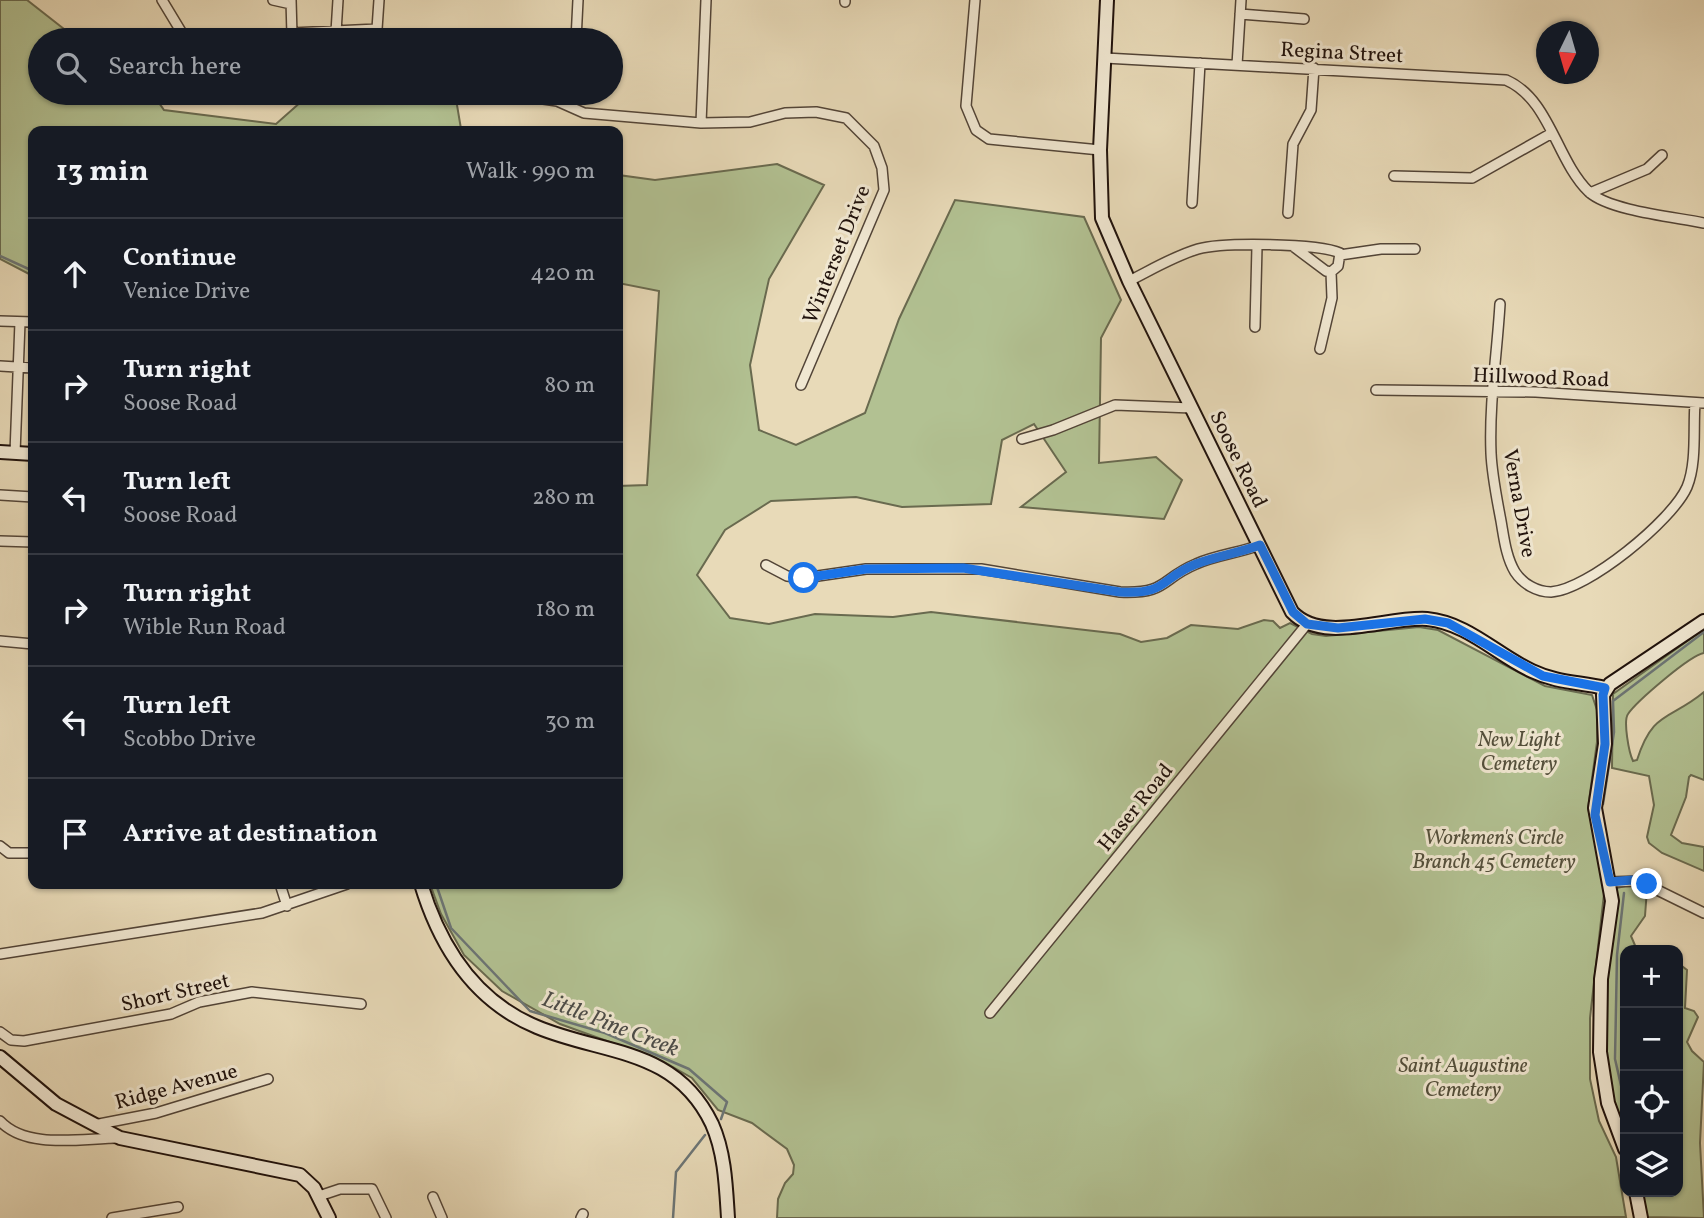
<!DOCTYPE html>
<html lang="en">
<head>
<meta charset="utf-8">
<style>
	:root { --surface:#171b24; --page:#242831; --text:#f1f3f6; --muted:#9ea1a6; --line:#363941 }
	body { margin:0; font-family:Vollkorn,serif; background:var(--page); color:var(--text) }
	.controls { position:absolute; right:21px; bottom:21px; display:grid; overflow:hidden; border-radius:14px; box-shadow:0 2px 5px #0004 }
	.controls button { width:63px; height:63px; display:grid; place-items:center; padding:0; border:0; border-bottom:2px solid var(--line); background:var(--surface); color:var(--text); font:35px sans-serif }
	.compass { position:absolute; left:1536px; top:21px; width:63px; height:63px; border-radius:50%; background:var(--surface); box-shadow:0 2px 5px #0004; rotate:185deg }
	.stop { position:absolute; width:21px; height:21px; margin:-16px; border:5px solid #1a73e8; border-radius:50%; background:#fff }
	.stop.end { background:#1a73e8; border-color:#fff; box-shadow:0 2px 7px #0008 }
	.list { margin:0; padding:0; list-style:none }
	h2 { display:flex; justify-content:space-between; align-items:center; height:91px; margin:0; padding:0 28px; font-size:30px }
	h2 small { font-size:23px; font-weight:400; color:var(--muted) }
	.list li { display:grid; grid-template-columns:46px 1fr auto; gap:21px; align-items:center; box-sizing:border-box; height:112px; padding:0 28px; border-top:2px solid var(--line) }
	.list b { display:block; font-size:26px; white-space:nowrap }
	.list p { margin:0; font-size:23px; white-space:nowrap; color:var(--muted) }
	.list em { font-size:23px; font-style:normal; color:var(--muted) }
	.icon { flex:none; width:38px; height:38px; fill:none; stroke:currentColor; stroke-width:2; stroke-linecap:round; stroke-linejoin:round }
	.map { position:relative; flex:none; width:1704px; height:1218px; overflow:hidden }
	.search { position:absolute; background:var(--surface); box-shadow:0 2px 5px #0004; left:28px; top:28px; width:595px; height:77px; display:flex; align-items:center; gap:18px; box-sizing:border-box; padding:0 24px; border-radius:38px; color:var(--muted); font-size:26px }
	.panel { position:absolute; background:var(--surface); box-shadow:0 2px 5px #0004; left:28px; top:126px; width:595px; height:763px; border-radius:14px }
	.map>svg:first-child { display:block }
</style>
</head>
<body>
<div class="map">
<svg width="1704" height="1218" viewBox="0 0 1704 1218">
	<rect width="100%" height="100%" fill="#e8dab8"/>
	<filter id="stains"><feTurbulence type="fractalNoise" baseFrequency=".00286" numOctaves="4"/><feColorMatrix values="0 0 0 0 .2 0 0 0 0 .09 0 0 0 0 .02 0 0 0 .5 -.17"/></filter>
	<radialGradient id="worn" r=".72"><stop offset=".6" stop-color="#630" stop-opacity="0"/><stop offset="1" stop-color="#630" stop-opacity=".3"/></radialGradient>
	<path fill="#b2c192" stroke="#696a4f" stroke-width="2" d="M0,0H27L78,40H40V93H152L164,110L276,124L311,93H455L461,129L464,131H33V276L0,259Z
		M777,164L824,185L769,279L750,365L759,430L796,445L865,413L899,319L955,200L1084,217L1121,300L1101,338L1099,463L1156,457L1182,480L1164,519L1021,507L1066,472L1034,424L1002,440L991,504L902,507L856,497L771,501L725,530L697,575L730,618L769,624L815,614L893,617L931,612L1120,634L1141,642L1167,638L1191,625L1238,629L1264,620L1273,621L1280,628L1290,623L1312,634L1326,636L1419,627L1438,630L1545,686L1592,695L1597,710V742L1588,808L1605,885L1590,1018V1079L1599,1121L1616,1157L1626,1217L777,1218L778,1199L785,1183L793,1174L794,1165L787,1149L752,1123L718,1110L692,1078L662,1061L560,1024L502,991L464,955L441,914L430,884H618V486L647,485L659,291L618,283V175L655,180Z
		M1704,629V653C1690,655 1636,702 1628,714C1623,721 1629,753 1633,761L1637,760C1653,710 1669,721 1704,692V780L1691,775L1689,777L1686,797L1671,835L1682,843L1704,847V871L1662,853L1649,843L1647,837L1654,805L1649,776L1612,768L1613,694Z
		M1629,885L1647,889L1645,916L1631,936L1637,950H1625V1134L1609,1088L1606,1042L1605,983L1617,888Z
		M1678,963L1687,970L1685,1008L1694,1011L1698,1017L1687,1042L1692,1051L1704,1062L1700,1143L1704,1218L1647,1217L1641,1192H1678Z"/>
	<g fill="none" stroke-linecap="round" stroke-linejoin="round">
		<path stroke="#6c7575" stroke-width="2.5" d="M0,256L33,271
			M1603,804L1614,732L1613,701L1704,632
			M436,884L451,928L530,1011L605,1033L689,1069L727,1102L721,1119
			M1624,893L1617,955L1615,1059L1625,1103
			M673,1218L676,1172L705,1135"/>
		<defs>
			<path id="street" d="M162,0L185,38L377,29L379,0
				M273,0L291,4
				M291,0L292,35
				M845,0V2
				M975,0L966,106L976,130L989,139L1100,150
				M1240,14L1304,19
				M336,32L338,0
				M576,40L578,0
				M1105,58L1506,80C1550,99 1556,160 1589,192C1610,211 1675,217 1704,223
				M1237,65L1241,0
				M501,93L557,101L584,113L701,123L750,122L785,113L816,112L846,118L874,146L882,168L884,190L801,385
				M701,123L706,0
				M1394,176L1472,178L1552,133
				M1590,193L1647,169L1662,155
				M1192,203L1200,63
				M1288,213L1293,144L1311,110L1314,68
				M1340,255L1381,249H1415
				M1129,281C1151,270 1174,256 1198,249C1222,242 1318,243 1340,253L1338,266L1331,272L1326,271L1294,247
				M1500,304C1497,354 1489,404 1491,453C1492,476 1497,499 1501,521C1504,538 1506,557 1515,572C1523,584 1537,592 1551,592C1587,590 1672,521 1687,487C1697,463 1693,428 1695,403
				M0,321L33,322
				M1255,327L1257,246
				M1320,349L1332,298L1331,272
				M0,366L33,368
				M1376,390L1536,392L1704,403
				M1022,439L1053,430L1115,405L1192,408
				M15,453L20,322
				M0,495L33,497
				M0,541L33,542
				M766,565L787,576L804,578L866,569H981L1120,592C1168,594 1160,579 1196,564C1216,555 1239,553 1260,545
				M0,641L33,644
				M0,846L9,853H33
				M1610,882L1639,881L1704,913
				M280,884L287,906
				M0,954L262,913L347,884
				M990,1013L1307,624
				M0,1032L11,1040L24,1041L171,1014L199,1002L252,992L361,1004
				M0,1121C27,1150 82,1138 119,1138
				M94,1125L156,1113L268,1079
				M319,1196L340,1189H372L386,1218
				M433,1197L442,1218
				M112,1218L178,1207
				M581,1218L583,1214"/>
			<path id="secondary" d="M1107,0L1100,150L1102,218L1129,281L1292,612C1323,645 1387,616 1427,619C1468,623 1497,655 1532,671C1557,683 1580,682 1605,688
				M0,452L33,454
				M421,884C440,947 474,1001 537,1027C604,1055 675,1047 712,1124C725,1153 726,1187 728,1218
				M0,1057L56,1104L120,1138L300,1175L314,1188L329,1218
				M1625,1149L1608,1103L1600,1052L1601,979L1612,901L1595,808L1605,744L1603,695L1610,684L1704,621
				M1636,1192L1641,1218"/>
		</defs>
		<use href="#street" stroke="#524437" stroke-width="12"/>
		<use href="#secondary" stroke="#20120c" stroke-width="16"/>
		<use href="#street" stroke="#f0e7d1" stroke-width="9"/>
		<use href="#secondary" stroke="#f0e7d1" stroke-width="12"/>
	</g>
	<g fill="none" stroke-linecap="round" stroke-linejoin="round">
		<path stroke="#1a73e8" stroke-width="9" d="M804,578L866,569L963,568L1120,592C1168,595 1160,578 1196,564C1216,556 1239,553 1260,545L1293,612L1307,624L1338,628L1425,619L1448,623L1543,676L1605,688L1603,695L1605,744L1595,815L1610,882L1632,880L1647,884"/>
	</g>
	<g text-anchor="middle" stroke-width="6" stroke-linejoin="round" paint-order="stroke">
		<g font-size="21" fill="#20120c" stroke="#f0e7d1">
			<text transform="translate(1342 52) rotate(3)" y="7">Regina Street</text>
			<text transform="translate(836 254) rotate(-68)" y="7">Winterset Drive</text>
			<text transform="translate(1541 377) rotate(2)" y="7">Hillwood Road</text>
			<text transform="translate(1239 459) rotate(64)" y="7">Soose Road</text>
			<text transform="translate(1520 503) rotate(80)" y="7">Verna Drive</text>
			<text transform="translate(1135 807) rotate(-51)" y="7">Haser Road</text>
			<text transform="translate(175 992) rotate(-13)" y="7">Short Street</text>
			<text transform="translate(176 1086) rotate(-15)" y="7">Ridge Avenue</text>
		</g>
		<g font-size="21" font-style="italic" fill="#534f3b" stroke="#f0e7d1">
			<text x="1519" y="746">New Light<tspan x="1519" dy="24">Cemetery</tspan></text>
			<text x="1494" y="844">Workmen's Circle<tspan x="1494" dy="24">Branch 45 Cemetery</tspan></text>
			<text x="1463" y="1072">Saint Augustine<tspan x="1463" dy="24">Cemetery</tspan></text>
		</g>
		<g font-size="23" font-style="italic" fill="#4c4c49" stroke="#f0e7d1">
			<text transform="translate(611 1023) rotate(21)" y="8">Little Pine Creek</text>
		</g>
	</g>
	<rect width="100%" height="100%" filter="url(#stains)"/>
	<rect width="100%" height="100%" fill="url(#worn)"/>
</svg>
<div class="controls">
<button>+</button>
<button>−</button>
<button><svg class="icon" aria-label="locate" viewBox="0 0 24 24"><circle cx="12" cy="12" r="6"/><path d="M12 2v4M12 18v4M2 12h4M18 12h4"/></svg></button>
<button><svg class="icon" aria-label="layers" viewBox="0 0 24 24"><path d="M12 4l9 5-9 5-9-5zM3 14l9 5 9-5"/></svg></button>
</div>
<svg class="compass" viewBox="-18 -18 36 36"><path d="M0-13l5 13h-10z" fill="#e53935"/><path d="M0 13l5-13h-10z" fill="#9ea1a6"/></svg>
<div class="stop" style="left:804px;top:578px"></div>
<div class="stop end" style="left:1647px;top:884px"></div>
<div class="search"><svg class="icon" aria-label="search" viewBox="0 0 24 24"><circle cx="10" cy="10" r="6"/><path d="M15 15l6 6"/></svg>Search here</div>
<section class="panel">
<h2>13 min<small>Walk · 990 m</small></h2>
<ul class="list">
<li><svg class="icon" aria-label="ahead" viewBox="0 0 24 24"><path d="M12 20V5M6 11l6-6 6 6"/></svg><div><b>Continue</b><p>Venice Drive</p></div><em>420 m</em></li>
<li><svg class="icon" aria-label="right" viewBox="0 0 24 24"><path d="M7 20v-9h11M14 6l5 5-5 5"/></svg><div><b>Turn right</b><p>Soose Road</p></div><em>80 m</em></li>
<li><svg class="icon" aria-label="left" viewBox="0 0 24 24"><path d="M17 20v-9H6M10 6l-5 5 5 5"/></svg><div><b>Turn left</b><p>Soose Road</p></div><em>280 m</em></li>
<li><svg class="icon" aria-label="right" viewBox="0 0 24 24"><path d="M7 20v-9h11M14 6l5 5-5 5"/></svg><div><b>Turn right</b><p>Wible Run Road</p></div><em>180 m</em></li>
<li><svg class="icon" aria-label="left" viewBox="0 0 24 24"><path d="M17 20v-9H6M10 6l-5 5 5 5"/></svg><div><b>Turn left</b><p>Scobbo Drive</p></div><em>30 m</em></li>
<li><svg class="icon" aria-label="arrive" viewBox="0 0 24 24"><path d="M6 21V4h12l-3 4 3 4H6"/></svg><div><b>Arrive at destination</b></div></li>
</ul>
</section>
</div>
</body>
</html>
